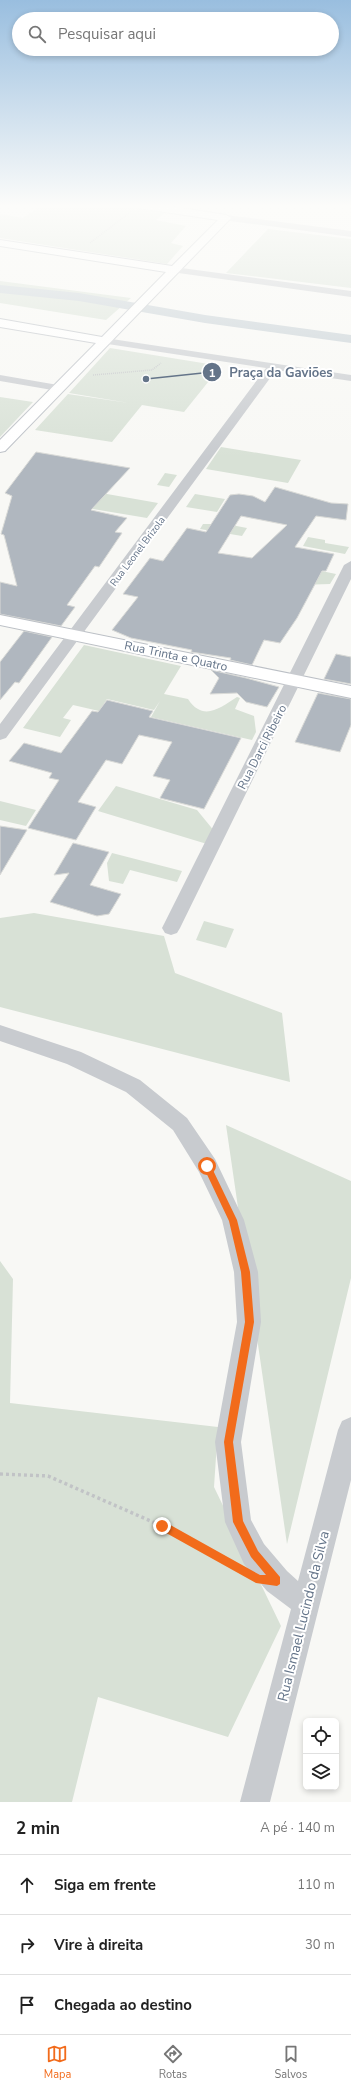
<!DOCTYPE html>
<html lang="pt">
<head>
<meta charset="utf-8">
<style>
	:root { --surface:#fff; --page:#f6f6f6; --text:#222; --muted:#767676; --line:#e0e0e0; --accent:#f26b1b }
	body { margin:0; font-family:"Nunito Sans",sans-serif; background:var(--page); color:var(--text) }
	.controls { position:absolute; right:12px; bottom:12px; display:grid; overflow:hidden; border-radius:6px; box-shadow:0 2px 6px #0003 }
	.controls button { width:36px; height:36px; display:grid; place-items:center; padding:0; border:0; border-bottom:1px solid var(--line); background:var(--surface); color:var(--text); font:20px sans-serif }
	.stop { position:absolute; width:12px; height:12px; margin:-9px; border:3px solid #f26b1b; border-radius:50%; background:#fff }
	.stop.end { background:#f26b1b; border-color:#fff; box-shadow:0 1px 4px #0008 }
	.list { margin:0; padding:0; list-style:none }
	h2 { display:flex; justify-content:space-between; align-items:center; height:52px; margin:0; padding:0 16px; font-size:17px }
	h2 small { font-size:13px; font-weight:400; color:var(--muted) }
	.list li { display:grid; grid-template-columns:26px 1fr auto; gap:12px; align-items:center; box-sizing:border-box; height:60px; padding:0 16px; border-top:1px solid var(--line) }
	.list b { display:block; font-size:15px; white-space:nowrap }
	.list em { font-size:13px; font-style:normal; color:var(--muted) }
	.icon { flex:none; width:22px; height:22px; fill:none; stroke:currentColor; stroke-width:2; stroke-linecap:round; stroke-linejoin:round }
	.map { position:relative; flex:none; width:351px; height:1802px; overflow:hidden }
	.search { position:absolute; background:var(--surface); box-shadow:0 2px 6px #0003; left:12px; right:12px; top:12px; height:44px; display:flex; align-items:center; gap:10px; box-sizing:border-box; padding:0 14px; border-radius:22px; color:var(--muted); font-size:15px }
	.sheet { height:232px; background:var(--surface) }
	nav { display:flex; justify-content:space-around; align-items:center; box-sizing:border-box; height:56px; border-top:1px solid var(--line); background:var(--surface); font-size:11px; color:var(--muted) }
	nav a { display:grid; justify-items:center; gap:2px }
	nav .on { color:var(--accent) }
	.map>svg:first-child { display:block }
</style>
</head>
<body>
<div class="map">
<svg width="351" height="1802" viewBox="0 0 351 1802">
	<rect width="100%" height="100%" fill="#f8f8f5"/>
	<path fill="#d8e1d6" d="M42,205H113L165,213L156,220L186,226L171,243L183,246L167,264L0,238V214L23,218Z
		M268,229L351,239V288L226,273Z
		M0,281L131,298L106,320L0,303Z
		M110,348L221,366L184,412L142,405L112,442L35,430L68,394L129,403L69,393Z
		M0,397L33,402L0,437Z
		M221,447L301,460L288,483L206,469Z
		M165,473L177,475L169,487L157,485Z
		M78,494H107L158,503L147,518L69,505Z
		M195,494L225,499L217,512L186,507Z
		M203,524H226L247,528L242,536L200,529Z
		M308,537L325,540V543L349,547L345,554L303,546Z
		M283,563L336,574L330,584L300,585Z
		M84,645L181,666L164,694L188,699C203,722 220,708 237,697L240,698L235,709L254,716L256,732L252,740L151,717L160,701L154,710L107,699L99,711L73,705L63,718L71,720L60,737L23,728Z
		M116,786L197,810L215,832L207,844L98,811Z
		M0,801L36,810L26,826L0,820Z
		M112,853L182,871L177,882L130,870L123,884L109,881L107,863Z
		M34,913L164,936L175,973L282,1013L290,1082L0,1007V918Z
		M204,921L234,929L226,948L196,940Z
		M226,1125L351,1181V1278L287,1544Z
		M0,1261L13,1279L10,1403L218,1427L214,1487L281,1626L228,1737L98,1697L72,1802H0Z"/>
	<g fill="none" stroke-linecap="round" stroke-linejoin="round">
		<path fill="#c2ccd2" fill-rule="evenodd" d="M0,285L79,293L205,315L351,335V343L205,323L79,301L0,293Z"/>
	</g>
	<path fill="#b0b7bf" stroke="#d9dad7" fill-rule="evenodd" d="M36,452L130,468L91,510L127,518L115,532L122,533L99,567L95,566L67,605L75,607L61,626L0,614V582L17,586L4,535L1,534L12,496L5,493Z
		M275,487L331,503L348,504L346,520L316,516L295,547L334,554L326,571H322L297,618L280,643L264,640L252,665L230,660L231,658L191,652L192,650L131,638L112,630L138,597L123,594L150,558L163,561L187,528L206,532L230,495L239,494L253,496L265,502ZM241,516L287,525L252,558L218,553Z
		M24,631L52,637L19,683L15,682L0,700V662Z
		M336,654L351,657V684L324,679Z
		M211,670L246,678L279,687L267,707L246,702L237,693L210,694L219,678Z
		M318,693L351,699V725L340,752L295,742Z
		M107,700L153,711L149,717L241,738L204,809L160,798L170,780L153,776L172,742L139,735L122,764L106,760L78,802L96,807L76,840L28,828L59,780L49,778L52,773L9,761L24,743L61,753L92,711L98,712Z
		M0,826L27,830L0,875Z
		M73,843L109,852L90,885L121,894L109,914L97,916L50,902L69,873L54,875Z"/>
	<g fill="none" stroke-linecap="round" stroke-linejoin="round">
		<defs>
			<path id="secondary" d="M133,205H162L226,215L231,218L5,451L0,452V440L96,343L0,327V319L102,337L166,272L0,246V240L172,266L218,220L138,208Z
				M0,615L351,686V698L0,625Z"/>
		</defs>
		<use href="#secondary" stroke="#bcc0c6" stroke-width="2"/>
		<path stroke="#c1c3c6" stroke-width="1.5" stroke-dasharray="1 1" stroke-linecap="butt" d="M90,243L129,213
			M93,375L152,370L161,363"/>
		<path stroke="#c1c3c6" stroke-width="3.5" stroke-dasharray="3 3" stroke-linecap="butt" d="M0,1474L48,1476L162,1526L233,1565"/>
		<path fill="#c8cbcf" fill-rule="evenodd" d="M226,215L351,231V237L223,220L222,218Z
			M174,267L351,291V297L171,272V268Z
			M105,338L351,375V381L276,370L6,738L0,740V724L266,368L101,343L100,341L101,339Z
			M0,375L58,385L63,388L58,391L0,381Z
			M351,561V579L180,928L177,933L171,935L165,933L162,928L344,565Z
			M0,1025L81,1052L140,1080L187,1118L215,1159L244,1220L258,1272L261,1322L241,1442L251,1520L264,1544L287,1571L298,1581L338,1430L342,1421L351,1417V1480L270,1802H240L291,1609L267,1591L244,1564L225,1522L215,1442L237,1322L234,1272L222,1220L199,1172L173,1130L126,1092L67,1064L0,1041Z"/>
		<use href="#secondary" fill="#fff" fill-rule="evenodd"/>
	</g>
	<linearGradient id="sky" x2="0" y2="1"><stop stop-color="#99bedf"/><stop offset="0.45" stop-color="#fcfcfa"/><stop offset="1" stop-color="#fcfcfa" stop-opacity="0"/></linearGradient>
	<rect width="351" height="458" fill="url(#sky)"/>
	<path fill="#f26b1b" d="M207,1163L210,1164L237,1220L250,1272L254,1322L233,1442L243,1521L258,1551L280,1577V1584L277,1586L256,1583L159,1529L157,1526L162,1521L165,1522L260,1575H266L251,1557L233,1522L224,1442L245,1322L241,1272L229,1221L203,1166Z"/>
	<g text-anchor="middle" stroke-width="4" stroke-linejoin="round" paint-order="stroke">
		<g font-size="10" fill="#647489" stroke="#fff">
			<text transform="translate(137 551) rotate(-53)" y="4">Rua Leonel Brizola</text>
		</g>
		<g font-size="12" fill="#647489" stroke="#fff">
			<text transform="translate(176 656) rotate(12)" y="4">Rua Trinta e Quatro</text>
			<text transform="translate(262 747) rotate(-63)" y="4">Rua Darci Ribeiro</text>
		</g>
		<g font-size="14" fill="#647489" stroke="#fff">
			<text transform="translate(303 1616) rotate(-76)" y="5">Rua Ismael Lucindo da Silva</text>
		</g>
	</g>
	<path fill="none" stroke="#647489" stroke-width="1.5" d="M146 379L212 372"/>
	<g fill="#647489" stroke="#fff" stroke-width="1.5">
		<circle cx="146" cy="379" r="4"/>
		<circle cx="212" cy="372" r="10"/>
	</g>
	<g font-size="12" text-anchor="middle" font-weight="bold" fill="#fff">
		<text x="212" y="377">1</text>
	</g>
	<g font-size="13" text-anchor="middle" font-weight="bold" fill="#647489" stroke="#fff" stroke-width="4" stroke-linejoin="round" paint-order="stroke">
		<text x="281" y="377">Praça da Gaviões</text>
	</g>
</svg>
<div class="controls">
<button><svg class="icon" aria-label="locate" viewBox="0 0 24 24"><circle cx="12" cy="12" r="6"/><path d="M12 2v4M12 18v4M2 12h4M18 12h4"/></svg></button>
<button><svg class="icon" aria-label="layers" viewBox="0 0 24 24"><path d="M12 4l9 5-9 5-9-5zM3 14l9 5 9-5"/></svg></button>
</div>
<div class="stop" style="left:207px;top:1166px"></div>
<div class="stop end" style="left:162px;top:1526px"></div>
<div class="search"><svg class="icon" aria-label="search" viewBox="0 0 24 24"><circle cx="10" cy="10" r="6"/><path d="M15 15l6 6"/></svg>Pesquisar aqui</div>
</div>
<section class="sheet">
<h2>2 min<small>A pé · 140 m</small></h2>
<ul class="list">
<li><svg class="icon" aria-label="ahead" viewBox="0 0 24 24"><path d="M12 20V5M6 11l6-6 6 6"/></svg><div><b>Siga em frente</b></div><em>110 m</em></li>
<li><svg class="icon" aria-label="right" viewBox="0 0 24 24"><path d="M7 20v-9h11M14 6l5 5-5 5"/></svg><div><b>Vire à direita</b></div><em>30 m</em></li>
<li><svg class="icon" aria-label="arrive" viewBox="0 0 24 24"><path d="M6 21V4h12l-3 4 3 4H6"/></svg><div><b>Chegada ao destino</b></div></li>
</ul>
</section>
<nav>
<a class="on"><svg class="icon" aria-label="map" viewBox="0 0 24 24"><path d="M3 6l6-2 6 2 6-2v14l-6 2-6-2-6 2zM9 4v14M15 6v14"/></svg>Mapa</a>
<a><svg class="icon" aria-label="directions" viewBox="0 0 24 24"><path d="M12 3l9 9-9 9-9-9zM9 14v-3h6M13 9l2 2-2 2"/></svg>Rotas</a>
<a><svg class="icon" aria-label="saved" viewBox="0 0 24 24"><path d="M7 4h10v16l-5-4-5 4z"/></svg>Salvos</a>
</nav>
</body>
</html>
